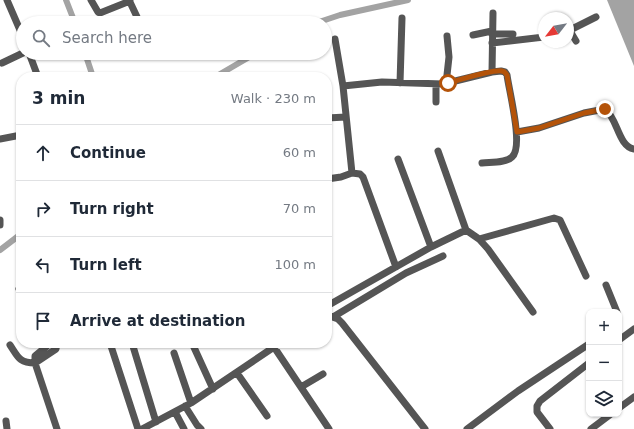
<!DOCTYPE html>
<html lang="en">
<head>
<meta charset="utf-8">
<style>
	:root { --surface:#fff; --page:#f6f6f7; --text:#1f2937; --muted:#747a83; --line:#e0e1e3 }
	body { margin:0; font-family:"DejaVu Sans",sans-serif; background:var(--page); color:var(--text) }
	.controls { position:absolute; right:12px; bottom:12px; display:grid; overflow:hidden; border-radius:8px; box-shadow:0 1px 3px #0004 }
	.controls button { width:36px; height:36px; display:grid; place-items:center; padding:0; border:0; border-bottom:1px solid var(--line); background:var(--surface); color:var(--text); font:20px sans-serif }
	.compass { position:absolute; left:538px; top:12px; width:36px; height:36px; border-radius:50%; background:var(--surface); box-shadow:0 1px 3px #0004; rotate:239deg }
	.stop { position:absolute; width:12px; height:12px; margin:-9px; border:3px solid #b45309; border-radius:50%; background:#fff }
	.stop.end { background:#b45309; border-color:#fff; box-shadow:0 1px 4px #0008 }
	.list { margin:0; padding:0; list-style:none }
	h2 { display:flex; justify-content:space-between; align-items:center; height:52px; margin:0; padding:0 16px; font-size:17px }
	h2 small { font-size:13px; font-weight:400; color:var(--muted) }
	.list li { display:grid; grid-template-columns:26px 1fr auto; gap:12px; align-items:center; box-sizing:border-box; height:56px; padding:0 16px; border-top:1px solid var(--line) }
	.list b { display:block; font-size:15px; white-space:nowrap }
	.list em { font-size:13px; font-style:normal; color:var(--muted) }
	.icon { flex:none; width:22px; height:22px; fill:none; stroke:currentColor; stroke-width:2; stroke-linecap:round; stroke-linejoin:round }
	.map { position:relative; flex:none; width:634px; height:429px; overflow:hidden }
	.search { position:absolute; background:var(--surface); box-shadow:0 1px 3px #0004; left:16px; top:16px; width:316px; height:44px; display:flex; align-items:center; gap:10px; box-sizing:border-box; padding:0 14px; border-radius:22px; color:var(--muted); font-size:15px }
	.panel { position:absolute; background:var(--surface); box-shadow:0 1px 3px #0004; left:16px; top:72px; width:316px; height:276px; border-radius:16px }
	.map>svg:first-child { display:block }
</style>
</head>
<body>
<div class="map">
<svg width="634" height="429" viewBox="0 0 634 429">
	<rect width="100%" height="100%" fill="#fff"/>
	<path fill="#a3a3a3" d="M607,0H634V66Z"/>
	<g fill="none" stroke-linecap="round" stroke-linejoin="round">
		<path stroke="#a3a3a3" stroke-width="6" d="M66,0L75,23
			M316,23L340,15L408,0
			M85,53L93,77
			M215,77L256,53
			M0,250L21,234"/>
		<path stroke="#555" stroke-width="7" d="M7,0L23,37
			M91,0L98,12L100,13L130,1
			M129,0L138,19L142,23
			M568,31L596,17
			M570,31L576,41
			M492,34H513
			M473,35L492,31
			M335,39L343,86L352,173
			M492,43L544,37
			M29,53L38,77
			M2,63L23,53
			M492,72L493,13
			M400,83L402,18
			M436,84V102
			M446,84L449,57L447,36
			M343,86L382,82L443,84L492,72L501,71L505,72L507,75C509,91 524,147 512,157C506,163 491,162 482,163
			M327,118L346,117
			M517,132L539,128L584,113L605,109C618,119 618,146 634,149
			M0,139L21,135
			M438,151L466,230L479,239L488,249L533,312
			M398,159L431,247
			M327,179L341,177L352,173L360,174L363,177L396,267
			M0,220V225
			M479,239L554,218L560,220L586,276
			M606,285L617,312
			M19,289L21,292
			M327,306L431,247L466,230
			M327,315L338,319L342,323L425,429
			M333,317L406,273L443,256
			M619,340L634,329
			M110,343L138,429
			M132,343L156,422
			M192,343L213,389
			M10,345C18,357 19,363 35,363V356L47,346L48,343
			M274,347L329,429
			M174,353L191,403
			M237,373L267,416
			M301,387L323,374
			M185,406L197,425L201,429
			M619,408L634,397
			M175,412L184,429
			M6,421L7,429
			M57,429L35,363L56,349L57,343
			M142,429L191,403L280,343
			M467,429L518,391L589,344
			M550,429L537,412V406L540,401L589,363
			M591,429L611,414"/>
	</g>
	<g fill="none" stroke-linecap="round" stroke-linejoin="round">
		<path stroke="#b45309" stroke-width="5" d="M448,83C460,80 493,69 502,71C506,72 505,73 507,75L517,132L539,128L584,113L605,109"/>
	</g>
</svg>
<div class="controls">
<button>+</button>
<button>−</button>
<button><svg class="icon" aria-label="layers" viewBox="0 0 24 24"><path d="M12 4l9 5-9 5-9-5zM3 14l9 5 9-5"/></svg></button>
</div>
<svg class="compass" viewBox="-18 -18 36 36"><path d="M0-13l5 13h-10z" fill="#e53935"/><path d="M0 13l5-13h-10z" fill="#747a83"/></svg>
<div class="stop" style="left:448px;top:83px"></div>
<div class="stop end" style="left:605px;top:109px"></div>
<div class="search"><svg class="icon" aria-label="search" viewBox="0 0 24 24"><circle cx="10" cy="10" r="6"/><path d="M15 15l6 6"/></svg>Search here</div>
<section class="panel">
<h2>3 min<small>Walk · 230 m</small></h2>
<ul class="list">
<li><svg class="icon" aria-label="ahead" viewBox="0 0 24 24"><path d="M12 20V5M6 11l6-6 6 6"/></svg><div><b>Continue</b></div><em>60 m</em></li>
<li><svg class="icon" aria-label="right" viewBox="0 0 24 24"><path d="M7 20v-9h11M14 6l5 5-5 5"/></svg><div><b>Turn right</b></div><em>70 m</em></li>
<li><svg class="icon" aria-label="left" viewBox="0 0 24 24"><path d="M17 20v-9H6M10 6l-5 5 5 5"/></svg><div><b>Turn left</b></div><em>100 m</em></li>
<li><svg class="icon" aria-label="arrive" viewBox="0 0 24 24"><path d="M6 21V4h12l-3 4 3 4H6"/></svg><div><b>Arrive at destination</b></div></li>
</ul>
</section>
</div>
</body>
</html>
